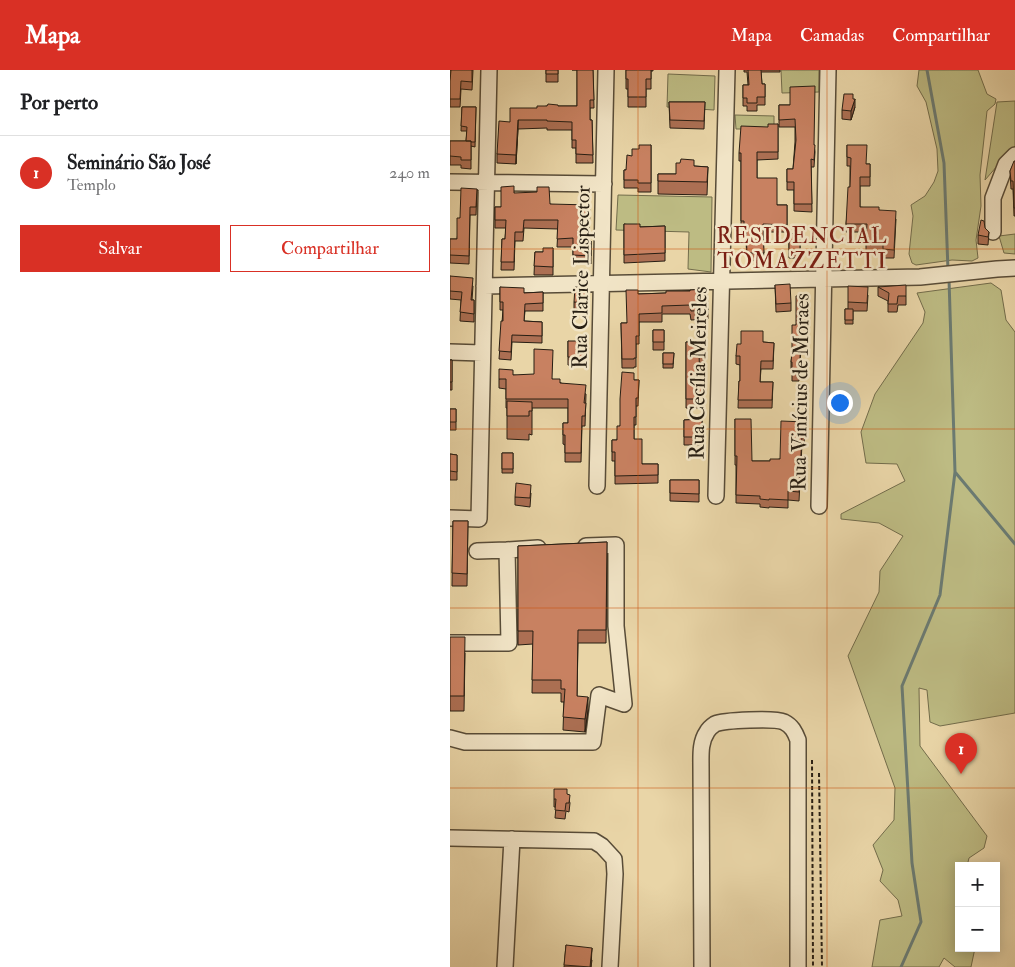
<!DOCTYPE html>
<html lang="pt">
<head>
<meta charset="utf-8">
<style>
	:root { --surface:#fff; --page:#f6f6f6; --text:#202124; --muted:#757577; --line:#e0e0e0; --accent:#d93025 }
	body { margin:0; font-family:"IM FELL Double Pica",serif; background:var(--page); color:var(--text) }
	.controls { position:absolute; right:15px; bottom:15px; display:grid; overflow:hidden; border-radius:0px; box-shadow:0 2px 12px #0003 }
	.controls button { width:45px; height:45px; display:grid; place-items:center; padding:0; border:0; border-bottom:1px solid var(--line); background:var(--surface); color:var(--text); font:25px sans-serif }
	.you { position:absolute; left:389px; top:332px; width:18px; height:18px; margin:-12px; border:4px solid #fff; border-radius:50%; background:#1a73e8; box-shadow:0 0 0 8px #1a73e833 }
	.badge { display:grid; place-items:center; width:32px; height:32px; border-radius:50%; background:var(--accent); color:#fff; font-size:16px; font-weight:700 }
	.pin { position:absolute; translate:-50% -41px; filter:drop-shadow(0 1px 2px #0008) }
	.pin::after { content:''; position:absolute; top:26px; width:18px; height:15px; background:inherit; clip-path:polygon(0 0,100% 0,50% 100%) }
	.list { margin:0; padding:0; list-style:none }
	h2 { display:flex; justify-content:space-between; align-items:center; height:65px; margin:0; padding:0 20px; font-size:21px }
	h2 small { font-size:16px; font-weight:400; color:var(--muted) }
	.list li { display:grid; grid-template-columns:32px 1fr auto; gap:15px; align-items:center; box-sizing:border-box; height:75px; padding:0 20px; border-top:1px solid var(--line) }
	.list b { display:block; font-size:19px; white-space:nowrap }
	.list p { margin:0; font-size:16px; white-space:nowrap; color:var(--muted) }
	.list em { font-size:16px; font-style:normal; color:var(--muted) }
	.actions { display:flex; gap:10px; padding:15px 20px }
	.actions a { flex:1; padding:11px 0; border:1px solid var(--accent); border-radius:0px; text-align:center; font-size:18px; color:var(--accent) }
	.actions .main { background:var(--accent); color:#fff }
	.map { position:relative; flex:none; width:565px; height:897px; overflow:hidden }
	header { display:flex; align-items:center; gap:30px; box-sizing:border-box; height:70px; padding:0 25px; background:var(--accent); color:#fff }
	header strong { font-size:24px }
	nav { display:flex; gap:28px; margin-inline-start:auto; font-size:18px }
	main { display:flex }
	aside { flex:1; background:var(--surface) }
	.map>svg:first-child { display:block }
</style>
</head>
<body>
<header>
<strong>Mapa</strong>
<nav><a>Mapa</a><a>Camadas</a><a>Compartilhar</a></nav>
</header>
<main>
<aside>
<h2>Por perto<small></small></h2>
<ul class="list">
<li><span class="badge">1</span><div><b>Seminário São José</b><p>Templo</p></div><em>240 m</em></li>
</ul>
<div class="actions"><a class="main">Salvar</a><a>Compartilhar</a></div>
</aside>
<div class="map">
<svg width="565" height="897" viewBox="0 0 565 897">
	<rect width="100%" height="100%" fill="#e9d5a7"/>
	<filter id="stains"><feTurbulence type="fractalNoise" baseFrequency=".004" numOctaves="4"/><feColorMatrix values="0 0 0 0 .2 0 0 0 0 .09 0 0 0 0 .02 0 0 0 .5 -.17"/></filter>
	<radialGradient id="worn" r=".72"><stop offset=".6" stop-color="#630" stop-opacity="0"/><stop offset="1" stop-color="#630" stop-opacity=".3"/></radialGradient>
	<path fill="#bdbb83" stroke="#726c4b" d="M331,0H369V22L332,23Z
		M469,0H528L537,24L546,29L545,34L537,41L530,105L531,136L526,170L528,188L522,191L502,190L466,195L462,193L459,184L463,146L461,135L475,126L484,112L488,101L487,79L476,32L467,16Z
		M218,4L265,6L264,40L217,37Z
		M565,31V78L561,80L535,110L547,32Z
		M285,45L324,46V59H286Z
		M168,125L262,127L261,202L238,199L239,162L166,160Z
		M565,164V184L554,183L549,166Z
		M541,213L551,220L556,250L565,262V643L490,656L480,652L477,620L469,618L470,676L537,766L534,778L519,788L517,796H509V819L507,823L509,825V878H525L521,897H505L494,888L489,897H422L430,850L452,846L448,830L430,811L433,800L423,775L444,750L445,718L398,586L429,522L430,501L453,466L429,453L391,449V444L455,411L447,394L416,393L411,362L425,324L473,253L475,242L467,223Z"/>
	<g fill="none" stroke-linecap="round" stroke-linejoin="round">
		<path stroke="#6b7a71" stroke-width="3" d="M477,0L494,93L498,200
			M505,402L565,474
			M451,897L471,852L462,793L452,616L490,525L505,402L499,209"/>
		<defs>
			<path id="minor" d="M0,112L154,114
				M543,162V128L556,94L565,85
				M34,216L470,207L547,199L565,198
				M0,282L32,283
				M147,416L156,0
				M266,426L277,0
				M369,436L378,0
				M0,448L29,449L39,0
				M57,480L88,478
				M0,573H59L57,480L27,481
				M0,668L15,672H143L149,625L174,634L166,556V475L136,476
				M0,768L144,771L152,776L164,789L165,804L160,897
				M55,897L62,769
				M252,897L251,696C251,685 250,672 257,662C258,660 262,656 265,654C274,650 325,648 334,652C342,656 345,662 348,670V897"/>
		</defs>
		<use href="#minor" stroke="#584c38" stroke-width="18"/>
		<path stroke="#271e13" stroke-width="2" stroke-dasharray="4 2.5" stroke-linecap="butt" d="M362,690L363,897
			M369,703L372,897"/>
		<use href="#minor" stroke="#f1e4c6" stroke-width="15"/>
	</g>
	<path fill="#ac6f53" stroke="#271e13" d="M0,0H23L22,20L11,19L10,37H0V11L1,0Z
		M96,0H108V12H96Z
		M122,0H143L144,38H140V50H142L143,93H126V78H122V60H97V58L68,59L66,94L47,93V84L60,52L87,38L97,36H127V0Z
		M176,0H203V1H201V19H196V37H178V19H176Z
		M294,0H330V2H311L312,14H315V35H307V41H297V36H293V15H298L297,2H294Z
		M219,32H255L254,59L220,58Z
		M329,35H340L364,75L365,82L364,97H361L362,142L344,141V120H337V99H343L345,72V57H329Z
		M12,37H26L25,77L21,76V99L11,98V95H0V71H16L17,61H11Z
		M405,37L401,50L392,49V40Z
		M328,54V89L307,90V108L327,135H337V162H313L314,190L297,191L296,170H294V158H291V91H289V83L318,57Z
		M201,75V122H188V118H174V100H176L182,86L189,79Z
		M397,75L416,94H420V116H410V137L429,140L446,149L444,188H433V182L416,181V162H396V154L400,117V96H397Z
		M565,91V146H564L563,119H561L560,101Z
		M244,96L258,97L257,125L208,124V104H226Z
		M27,119L26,145H20L19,194L0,193V169H7L10,148Z
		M64,123L100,134L140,144L138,171H141V194H123V177H107L108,159L74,158L73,171H65L64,200H51L52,169H55L56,158H45V137H51Z
		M174,154L190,157L215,156V191L174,193Z
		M539,162L538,175L528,174V165Z
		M350,163V188H339V164Z
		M103,178V205H84L85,182H93Z
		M0,206L23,216L22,230H24V252L10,251L11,230L0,229Z
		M325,215L341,233V241L326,242Z
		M50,217L74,223L93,222V241H75L74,251L92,252V273L62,272L61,290L49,289L53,240H50Z
		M428,217L456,226V235H448L447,242H438V231L428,226Z
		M257,219L258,249L241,250L240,244H212V252H189V274H186V297H184V298H172L171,253H177L188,224L216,223Z
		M418,225L417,241H403V254H395V239H398V232Z
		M138,226L137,242L124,241V232Z
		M358,226V278H351L349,311H342V300H341V292L346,255Z
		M203,260H214V280H203Z
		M118,271L136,280L135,296L118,295Z
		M236,272H254V293H250V313H252V338H236Z
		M313,272L324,273L323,299H311L310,312H323L322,338H288L289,311H290V295L286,294V286L291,274Z
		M213,283H224L223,298H213Z
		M0,290H2V320H0Z
		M63,305L102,309L136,324L135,356H132L131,392H115V375L113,374V353H118V338H82V365L79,364V370L57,369V338H56V319L49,318V309Z
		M184,310H189L188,336H186V355H184V369L192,394H208V413L165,414V391H162V370H167L170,356Z
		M0,339H6V360H0Z
		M252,349V375H234V350Z
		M285,349L302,391H320L330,389L355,360L354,374H352L349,431L338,430V438L319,437V438L310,437V434L286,433V395H285Z
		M52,383H63V403H52Z
		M0,384L7,385V410H0Z
		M220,410H249V432L220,431Z
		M81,423L80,437L65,435V427Z
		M3,451H18L17,516H2Z
		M157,472L156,573H128L127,626L138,640L135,662L113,660L114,632H111V623H82L83,574L68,575V476Z
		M0,567L15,583L14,641H0Z
		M117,724L120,733L119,742L116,741L115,749L105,748L106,737H104V729Z
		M116,875L142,890L141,897H114Z"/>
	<path fill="#8c5a44" stroke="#271e13" d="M405,29V37L401,50V41Z
		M68,50V59L66,94V85Z
		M138,627V640L135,662V649Z
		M142,878L141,897H140Z"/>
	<path fill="#c88161" stroke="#271e13" d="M1,0H22V12L11,11L10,29H0V11Z
		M96,0H108V4H96Z
		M127,0H143L144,30H140V50H142L143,85L126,84V70H122V52L97,51V50H68L66,85L47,84L49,51L60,52V38H87V36H97L98,34L108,35V36H127Z
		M176,0H201V9H196V27H178V9H176Z
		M298,0H311L312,14H315V27H307V33H297V28H293V15H299Z
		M365,16L364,75H365L364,90L361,89L362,134H344V112H337V99H343L346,70L345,49L329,50V35H340V17Z
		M394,24H403V29H405L401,41L392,40Z
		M219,32H255L254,51L220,50Z
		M12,37H26L25,72H21V71H16L17,57L11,56Z
		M318,54H328V82H307V108H327V135H337V155L313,154L314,183H297L296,162H294V151H291V83H289L291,56L318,57Z
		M0,71H21V90H11V87L0,86Z
		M189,75H201V113H188V110H174V100H176L177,85L182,86V79H189Z
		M397,75H417L416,94H420V107H410V137H429V140L446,141L444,180L433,179V173H416L417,154H396L398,117H400L401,88L397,87Z
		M231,89L244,90V96L258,97L257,112L208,111V104H226V93H230Z
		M564,91H565V138H564L563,111H561L560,101Z
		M64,116V123L87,122V117H99L100,134L140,135L138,171H141V186L123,185V168L107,169L108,150H74L73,162H65L64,192H51L52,169H55L56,150H45V137H51V117Z
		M11,118L27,119L26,137H20L19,186L0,185V169H7V148H10Z
		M531,150L534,151L535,158L539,162L538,167L528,165Z
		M174,154H190V157L215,156V183L174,185Z
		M350,163V180H339V164Z
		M93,178H103V197L84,196L85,182H93Z
		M0,206L23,208L21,230H24V244L10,242L12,222L0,221Z
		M340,214L341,233L326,234L325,215Z
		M456,215V226H448L447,234H438L439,223L428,217Z
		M398,216L418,217L417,233L398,232Z
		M50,217L74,218V223L93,222V233L75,234L74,251L92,252V266L62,265L61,282L49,281L51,251H53V232H50Z
		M125,217L138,218L137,233L124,232Z
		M257,219L258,240L241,241L240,235L212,236V243L189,244V266H186V288H184V289H172L171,253H177L176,220H188V224L216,223V221H240V220Z
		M346,226H358V270L351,271L349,303H342V292H341L342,282V255H346Z
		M395,239H403V250H395Z
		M203,260H214V272H203Z
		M291,261H313V272L324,273L323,291H311L310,312H323L322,330H288L289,311H290V286H286L287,274H291Z
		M118,271H136L135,288L118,287Z
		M236,272H254V284H249L250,313H252V329H236Z
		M84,279L103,280L102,309H110V313L136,315L134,333H136L135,346H132L131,383H115V365H113V353H118V329H56V309H49V299L63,300V305L84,304Z
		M213,283H224L223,294H213Z
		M0,290H2V312H0Z
		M172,302L184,303V310H189L188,328H186V347H184V369H192V394H208V405L165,406V382H162V370H167V356H170V329Z
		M57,331L82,332V341H79V346H57Z
		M0,339H6V352H0Z
		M252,349V367H234V350Z
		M285,349H301L302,391H320V389H330L331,351L355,352L354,366H352L349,422L338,421V430L319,429V430L310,429V426L286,425L287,386H285Z
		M52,383H63V399H52Z
		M0,384L7,385V402L0,401Z
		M220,410H249V424L220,423Z
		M66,413L81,415L80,428L65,427Z
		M3,451H18L17,504L2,503Z
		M157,472L156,560H128L127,626L138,627L135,649L113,647L115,619H111V610H82L83,561H68V476Z
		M0,567H15L14,626H0Z
		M104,719H117V724L120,725L119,733H116L115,741L105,740L106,729H104Z
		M116,875L142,878L140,897L114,895Z"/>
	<path fill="none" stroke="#cb500d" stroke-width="1" stroke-opacity="0.55" d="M188,0V897M377,0V897M0,179H565M0,359H565M0,538H565M0,718H565"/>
	<g text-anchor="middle" stroke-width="5" stroke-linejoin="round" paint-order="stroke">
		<g font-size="21" fill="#271e13" stroke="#f1e4c6">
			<text transform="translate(131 207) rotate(-89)" y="7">Rua Clarice Lispector</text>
			<text transform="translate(248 303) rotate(-89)" y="7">Rua Cecília Meireles</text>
			<text transform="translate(350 322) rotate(-89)" y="7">Rua Vinícius de Moraes</text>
		</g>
		<g font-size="22" letter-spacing="1" fill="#7a1f14" stroke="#f1e4c6">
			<text x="352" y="173">RESIDENCIAL<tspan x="352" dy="25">TOMAZZETTI</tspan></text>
		</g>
	</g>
	<rect width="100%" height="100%" filter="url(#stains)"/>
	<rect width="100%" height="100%" fill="url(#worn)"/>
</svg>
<div class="controls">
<button>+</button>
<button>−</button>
</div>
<div class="you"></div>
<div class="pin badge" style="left:511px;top:704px">1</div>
</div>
</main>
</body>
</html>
